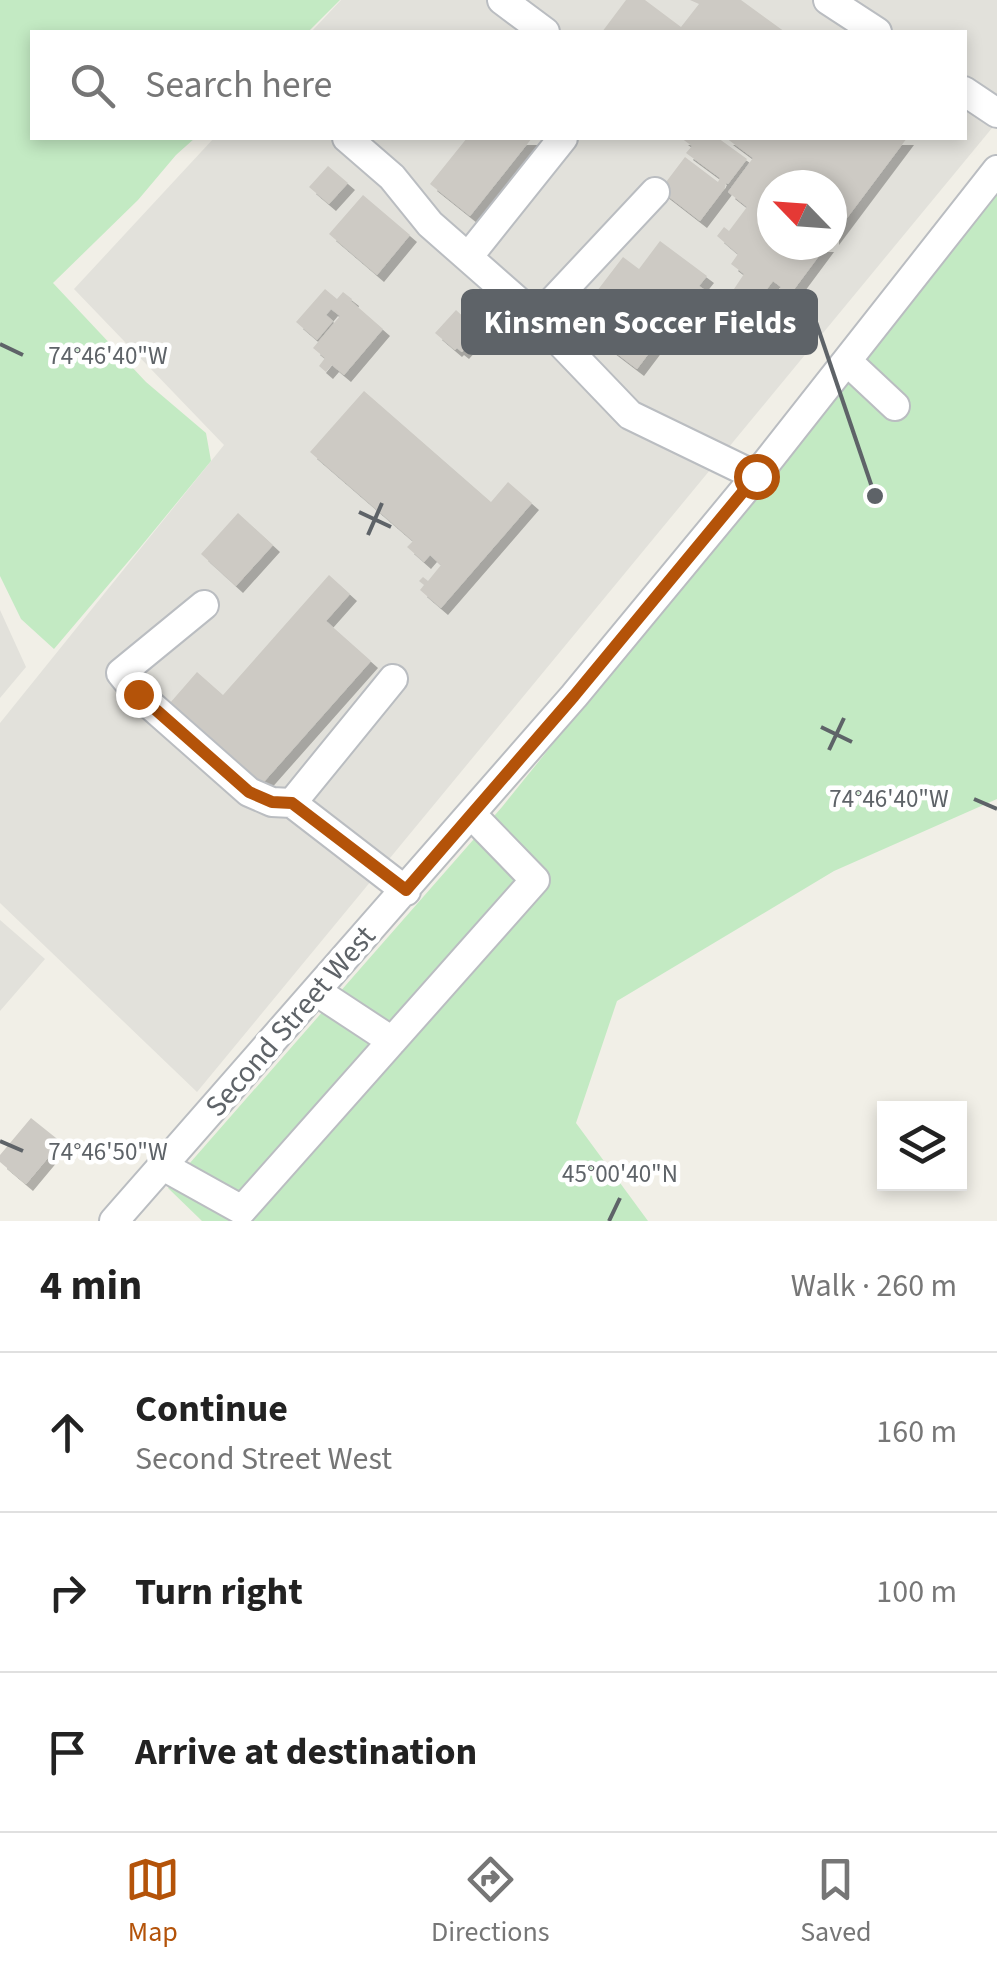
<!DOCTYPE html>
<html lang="en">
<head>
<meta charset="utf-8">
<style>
	:root { --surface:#fff; --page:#f2f2f2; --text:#222; --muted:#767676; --line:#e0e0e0; --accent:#b45309 }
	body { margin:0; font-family:"Source Sans 3",sans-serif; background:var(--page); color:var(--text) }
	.controls { position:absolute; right:30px; bottom:30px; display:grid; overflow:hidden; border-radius:0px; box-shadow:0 5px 15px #0003 }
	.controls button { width:90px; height:90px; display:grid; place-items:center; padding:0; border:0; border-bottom:2px solid var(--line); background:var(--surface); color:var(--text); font:50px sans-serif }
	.compass { position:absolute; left:757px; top:170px; width:90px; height:90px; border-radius:50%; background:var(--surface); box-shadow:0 5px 15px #0003; rotate:295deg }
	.stop { position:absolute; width:30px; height:30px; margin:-22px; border:8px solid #b45309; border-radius:50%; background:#fff }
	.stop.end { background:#b45309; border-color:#fff; box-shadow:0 2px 10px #0008 }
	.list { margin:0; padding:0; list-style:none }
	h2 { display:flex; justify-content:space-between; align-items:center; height:130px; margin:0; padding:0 40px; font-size:42px }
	h2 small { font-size:32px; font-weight:400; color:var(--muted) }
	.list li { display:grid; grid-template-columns:65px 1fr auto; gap:30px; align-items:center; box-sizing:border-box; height:160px; padding:0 40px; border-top:2px solid var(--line) }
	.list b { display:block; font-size:38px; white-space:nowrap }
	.list p { margin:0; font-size:32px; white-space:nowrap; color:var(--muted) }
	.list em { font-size:32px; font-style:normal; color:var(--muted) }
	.icon { flex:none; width:55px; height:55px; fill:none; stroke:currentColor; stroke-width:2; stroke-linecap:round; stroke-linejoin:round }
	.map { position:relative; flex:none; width:997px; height:1221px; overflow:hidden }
	.search { position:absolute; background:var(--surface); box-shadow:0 5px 15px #0003; left:30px; right:30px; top:30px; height:110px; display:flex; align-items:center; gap:25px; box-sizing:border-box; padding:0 35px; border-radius:0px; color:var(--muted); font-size:38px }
	.sheet { height:610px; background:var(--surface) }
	nav { display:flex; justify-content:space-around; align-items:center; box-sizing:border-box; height:140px; border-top:2px solid var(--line); background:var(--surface); font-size:28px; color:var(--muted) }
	nav a { display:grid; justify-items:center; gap:5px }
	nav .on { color:var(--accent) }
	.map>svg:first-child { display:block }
</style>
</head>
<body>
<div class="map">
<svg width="997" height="1221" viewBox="0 0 997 1221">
	<defs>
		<filter id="shadow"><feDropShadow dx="7" dy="7" stdDeviation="0" flood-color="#0004"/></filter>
	</defs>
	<rect width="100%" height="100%" fill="#f1efe7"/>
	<path fill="#e2e1db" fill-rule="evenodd" d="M341,0H997V122L197,1092L0,903V723L224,445L74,289L214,138H964V32H311ZM772,185H832V245H772Z
		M0,610L26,667L0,698Z
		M0,920L45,959L0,1011Z"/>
	<path fill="#c3eac3" d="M0,0H340L308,32H32V138H195L176,155L138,200L53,283L146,382L206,433L211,461L138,550L54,649L21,619L0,576Z
		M997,193V799L834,871L617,1001L576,1123L648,1221H202L168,1188L502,807Z"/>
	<path fill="#cdcac4" filter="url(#shadow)" d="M626,0H645L681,27L699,4L690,0H741L785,32H602Z
		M467,138H532L470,216L430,184Z
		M681,138H718L747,159L728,184L726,183L725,188L700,221L660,190L685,157L718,182L720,178L686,153L692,146Z
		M726,138H907L832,238V185H772V245H827L784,303L774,296L781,287L773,281L749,313L728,298L744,274L731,264L738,254L717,236L724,227L729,231L747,207L728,192L753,158Z
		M328,166L348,183L329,204L309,187Z
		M363,195L410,235L377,275L329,234Z
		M660,241L707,276L699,286L715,297L686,335L671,324L637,369L574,321L623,257L639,269Z
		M325,289L337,299L343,292L352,299L351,301L383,329L344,375L332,365L326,372L319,366L325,358L313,348L340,316L331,309L326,315L333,321L317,340L296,322Z
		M456,310L480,332L462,352L457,348L455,350L435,333Z
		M364,391L491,502L508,482L532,503L441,608L420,590L424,585L419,581L423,577L428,581L441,565L430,555L424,562L407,547L413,541L310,452Z
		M238,513L273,545L236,586L201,554Z
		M329,575L350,594L326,621L371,661L262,784L170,703L197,672L223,695Z
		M31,1118L61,1142L26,1184L0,1162V1155Z"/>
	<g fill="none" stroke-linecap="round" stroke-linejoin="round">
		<defs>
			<path id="minor" d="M502,0L545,32
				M828,0L877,32
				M964,91L997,113
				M347,138L392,177L430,224L537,318L630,415L756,476
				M468,257L563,138
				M537,318L655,192
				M848,362L895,406
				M204,605L121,673L138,694L249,792L272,802L292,803
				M393,679L292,803L406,891
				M316,991L392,1041
				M163,1166L242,1210L535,880L472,815
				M114,1221L574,696L756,476L997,170"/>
		</defs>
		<use href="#minor" stroke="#babdc1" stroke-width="32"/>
		<use href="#minor" stroke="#fff" stroke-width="28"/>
	</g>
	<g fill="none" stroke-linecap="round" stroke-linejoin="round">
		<path stroke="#b45309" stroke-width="12" d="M138,694L249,792L272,802L292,803L406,890L574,696L756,476"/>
	</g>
	<path fill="none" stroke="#5e6368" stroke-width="4" d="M0,344L23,355M359,512L391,527M368,535L382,503M821,727L852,742M829,750L844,718M974,799L997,809M0,1141L23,1151M609,1221L620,1198"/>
	<g text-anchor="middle" stroke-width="9" stroke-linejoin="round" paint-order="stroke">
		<g font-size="30" fill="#5e6368" stroke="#fff">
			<text transform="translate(290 1021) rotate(-49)" y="10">Second Street West</text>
		</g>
	</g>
	<g font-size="25" text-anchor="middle" fill="#5e6368" stroke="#fff" stroke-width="9" stroke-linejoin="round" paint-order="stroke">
		<text x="108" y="364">74°46'40"W</text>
		<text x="889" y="807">74°46'40"W</text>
		<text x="108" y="1160">74°46'50"W</text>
		<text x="620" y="1182">45°00'40"N</text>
	</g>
	<path fill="none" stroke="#5e6368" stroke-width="4" d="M875 496L816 322"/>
	<circle fill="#5e6368" stroke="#fff" stroke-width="4" cx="875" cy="496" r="10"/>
	<rect fill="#5e6368" stroke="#5e6368" stroke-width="4" x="463" y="291" width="353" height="62" rx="10"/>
	<g font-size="32" text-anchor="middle" font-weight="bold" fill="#fff">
		<text x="640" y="333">Kinsmen Soccer Fields</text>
	</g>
</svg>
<div class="controls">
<button><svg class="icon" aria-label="layers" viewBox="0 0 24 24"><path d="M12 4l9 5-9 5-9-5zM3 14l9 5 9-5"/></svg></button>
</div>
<svg class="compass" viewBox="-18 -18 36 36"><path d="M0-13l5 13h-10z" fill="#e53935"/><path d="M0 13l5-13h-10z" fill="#767676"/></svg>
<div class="stop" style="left:756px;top:476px"></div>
<div class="stop end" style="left:138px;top:694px"></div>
<div class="search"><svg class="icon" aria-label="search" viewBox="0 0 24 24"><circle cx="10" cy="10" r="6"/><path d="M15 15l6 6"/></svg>Search here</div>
</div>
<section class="sheet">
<h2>4 min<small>Walk · 260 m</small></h2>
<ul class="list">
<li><svg class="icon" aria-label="ahead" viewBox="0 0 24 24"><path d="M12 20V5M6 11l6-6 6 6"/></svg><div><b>Continue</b><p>Second Street West</p></div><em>160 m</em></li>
<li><svg class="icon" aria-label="right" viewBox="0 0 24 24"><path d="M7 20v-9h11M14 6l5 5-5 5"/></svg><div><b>Turn right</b></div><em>100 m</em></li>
<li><svg class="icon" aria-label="arrive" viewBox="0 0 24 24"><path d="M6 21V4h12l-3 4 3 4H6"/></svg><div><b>Arrive at destination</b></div></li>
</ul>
</section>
<nav>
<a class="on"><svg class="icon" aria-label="map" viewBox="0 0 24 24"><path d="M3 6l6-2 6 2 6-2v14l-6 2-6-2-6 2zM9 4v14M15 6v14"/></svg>Map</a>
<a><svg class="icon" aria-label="directions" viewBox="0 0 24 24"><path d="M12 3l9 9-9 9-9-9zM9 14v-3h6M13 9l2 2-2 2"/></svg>Directions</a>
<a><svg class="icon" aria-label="saved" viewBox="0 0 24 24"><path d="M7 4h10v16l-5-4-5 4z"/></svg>Saved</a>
</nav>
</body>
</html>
